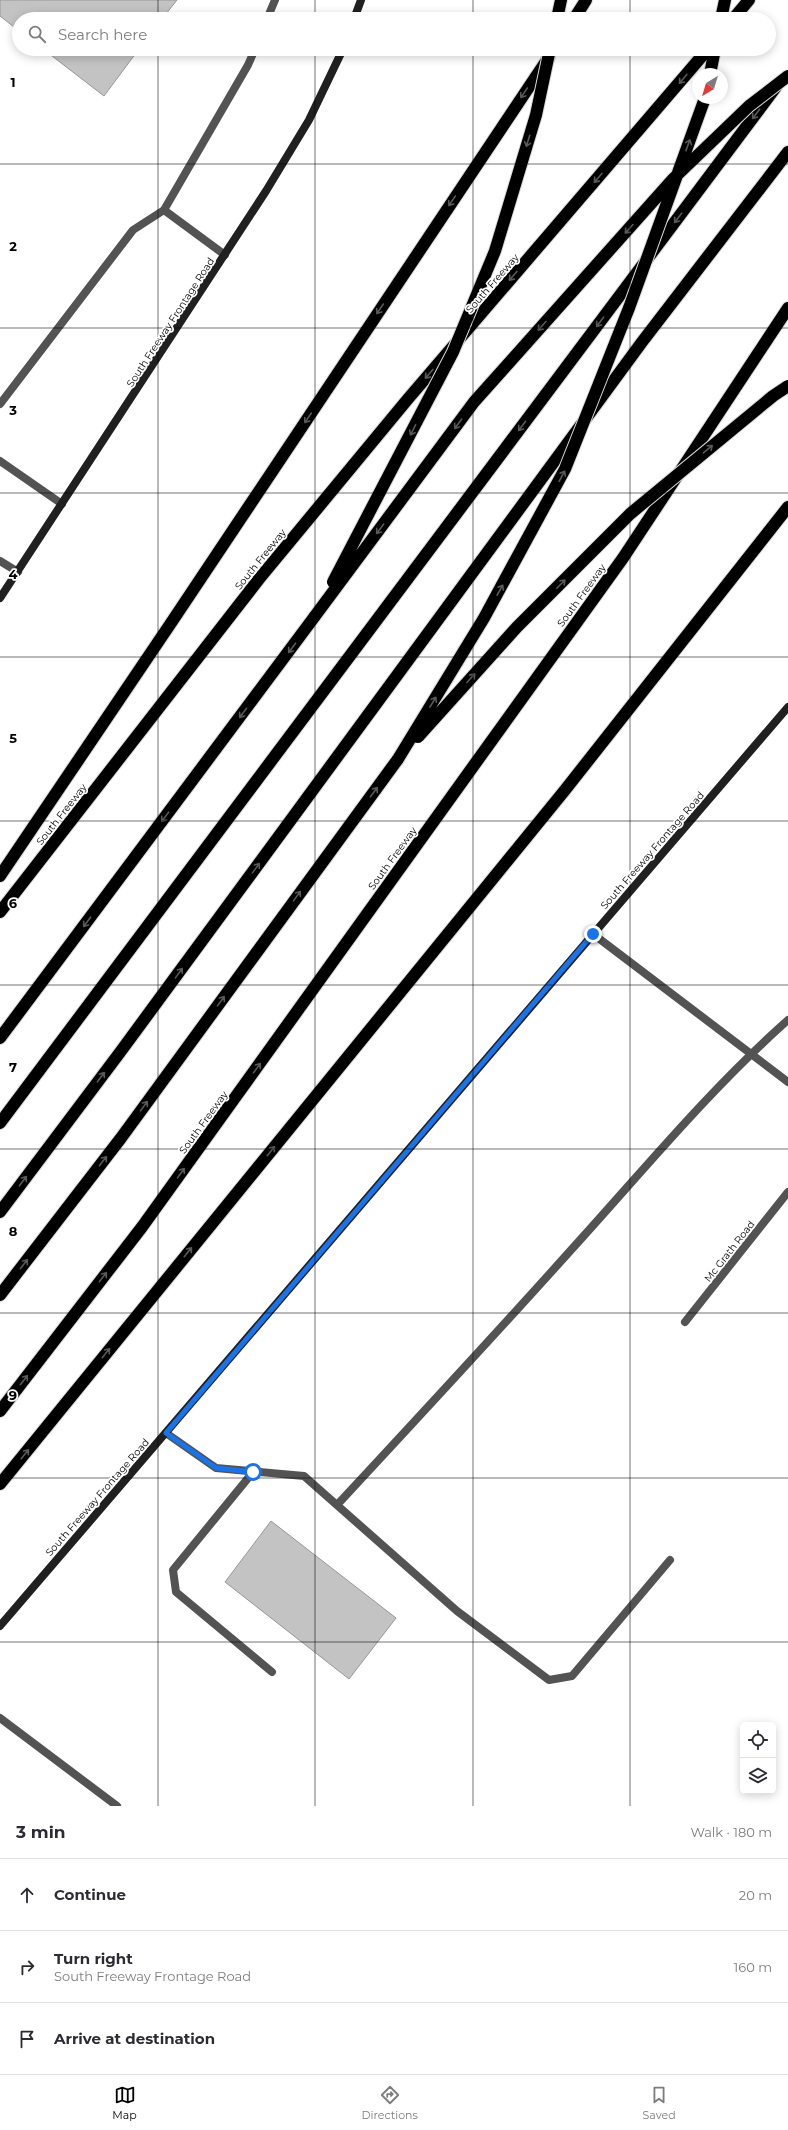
<!DOCTYPE html>
<html lang="en">
<head>
<meta charset="utf-8">
<style>
	:root { --surface:#fff; --page:#f7f7f7; --text:#2b2b33; --muted:#7c7c81; --line:#e1e1e2; --accent:#000 }
	body { margin:0; font-family:Montserrat,sans-serif; background:var(--page); color:var(--text) }
	.controls { position:absolute; right:12px; bottom:12px; display:grid; overflow:hidden; border-radius:6px; box-shadow:0 2px 10px #0003 }
	.controls button { width:36px; height:36px; display:grid; place-items:center; padding:0; border:0; border-bottom:1px solid var(--line); background:var(--surface); color:var(--text); font:20px sans-serif }
	.compass { position:absolute; left:692px; top:68px; width:36px; height:36px; border-radius:50%; background:var(--surface); box-shadow:0 2px 10px #0003; rotate:218deg }
	.stop { position:absolute; width:12px; height:12px; margin:-9px; border:3px solid #1a73e8; border-radius:50%; background:#fff }
	.stop.end { background:#1a73e8; border-color:#fff; box-shadow:0 1px 4px #0008 }
	.list { margin:0; padding:0; list-style:none }
	h2 { display:flex; justify-content:space-between; align-items:center; height:52px; margin:0; padding:0 16px; font-size:17px }
	h2 small { font-size:13px; font-weight:400; color:var(--muted) }
	.list li { display:grid; grid-template-columns:26px 1fr auto; gap:12px; align-items:center; box-sizing:border-box; height:72px; padding:0 16px; border-top:1px solid var(--line) }
	.list b { display:block; font-size:15px; white-space:nowrap }
	.list p { margin:0; font-size:13px; white-space:nowrap; color:var(--muted) }
	.list em { font-size:13px; font-style:normal; color:var(--muted) }
	.icon { flex:none; width:22px; height:22px; fill:none; stroke:currentColor; stroke-width:2; stroke-linecap:round; stroke-linejoin:round }
	.map { position:relative; flex:none; width:788px; height:1806px; overflow:hidden }
	.search { position:absolute; background:var(--surface); box-shadow:0 2px 10px #0003; left:12px; right:12px; top:12px; height:44px; display:flex; align-items:center; gap:10px; box-sizing:border-box; padding:0 14px; border-radius:22px; color:var(--muted); font-size:15px }
	.sheet { height:268px; background:var(--surface) }
	nav { display:flex; justify-content:space-around; align-items:center; box-sizing:border-box; height:56px; border-top:1px solid var(--line); background:var(--surface); font-size:11px; color:var(--muted) }
	nav a { display:grid; justify-items:center; gap:2px }
	nav .on { color:var(--accent) }
	.map>svg:first-child { display:block }
</style>
</head>
<body>
<div class="map">
<svg width="788" height="1806" viewBox="0 0 788 1806">
	<rect width="100%" height="100%" fill="#fff"/>
	<path fill="#c3c3c3" stroke="#979797" d="M0,0H177L162,19H19V31L0,16Z
		M43,49H139L104,96Z
		M271,1521L396,1618L349,1679L225,1582Z"/>
	<g fill="none" stroke-linecap="round" stroke-linejoin="round">
		<defs>
			<path id="highway" d="M557,19L561,0
				M574,19L586,0
				M721,19L725,0
				M733,19L749,0
				M710,74L715,49
				M0,876L173,620L549,57
				M0,912L259,579L407,400L708,49
				M0,1038L315,616
				M0,1123L776,87
				M0,1212L121,1051L642,342L788,152
				M0,1295L121,1138L398,759
				M0,1411L142,1227L623,558L788,308
				M0,1484L565,790L788,507"/>
		</defs>
		<use href="#highway" stroke="#dbdbdb" stroke-width="14"/>
		<path stroke="#535353" stroke-width="8" d="M267,19L275,0
			M164,210L225,255
			M0,404L133,230L164,210L248,65L255,49
			M0,461L62,504
			M0,561L18,572
			M593,934L788,1082
			M685,1322L788,1192
			M166,1433L216,1468L304,1476L457,1611L549,1680L572,1676L670,1560
			M253,1472L173,1570L176,1592L272,1672
			M337,1505C415,1421 494,1336 571,1250C642,1172 709,1090 788,1020
			M0,1718L117,1806"/>
		<path stroke="#202020" stroke-width="8" d="M354,19L361,0
			M0,598L266,191L309,120L343,49
			M0,1626L788,707"/>
		<use href="#highway" stroke="#000" stroke-width="12"/>
		<defs>
			<path id="highway-bridge" d="M333,582L453,352L495,251L536,115L550,49
				M315,616L474,402L673,179L749,106L788,76
				M418,737L517,627L630,514L773,396L788,386
				M398,759L484,618L565,469L629,308L705,98"/>
		</defs>
		<use href="#highway-bridge" stroke="#dbdbdb" stroke-width="14" stroke-linecap="butt"/>
		<use href="#highway-bridge" stroke="#000" stroke-width="12"/>
	</g>
	<defs><path id="oneway-shaft" d="M-6 0H5M1.5-3L5.5 0L1.5 3" fill="none" stroke-width="1.6" stroke-linecap="round" stroke-linejoin="round"/></defs>
	<g stroke="#595959">
		<use href="#oneway-shaft" transform="translate(683 79) rotate(130)"/>
		<use href="#oneway-shaft" transform="translate(524 93) rotate(124)"/>
		<use href="#oneway-shaft" transform="translate(756 114) rotate(127)"/>
		<use href="#oneway-shaft" transform="translate(528 141) rotate(107)"/>
		<use href="#oneway-shaft" transform="translate(688 145) rotate(-70)"/>
		<use href="#oneway-shaft" transform="translate(598 178) rotate(131)"/>
		<use href="#oneway-shaft" transform="translate(452 201) rotate(124)"/>
		<use href="#oneway-shaft" transform="translate(678 218) rotate(127)"/>
		<use href="#oneway-shaft" transform="translate(629 229) rotate(132)"/>
		<use href="#oneway-shaft" transform="translate(513 276) rotate(131)"/>
		<use href="#oneway-shaft" transform="translate(380 309) rotate(124)"/>
		<use href="#oneway-shaft" transform="translate(600 322) rotate(127)"/>
		<use href="#oneway-shaft" transform="translate(542 326) rotate(132)"/>
		<use href="#oneway-shaft" transform="translate(429 374) rotate(131)"/>
		<use href="#oneway-shaft" transform="translate(308 418) rotate(124)"/>
		<use href="#oneway-shaft" transform="translate(458 424) rotate(127)"/>
		<use href="#oneway-shaft" transform="translate(522 426) rotate(127)"/>
		<use href="#oneway-shaft" transform="translate(413 430) rotate(117)"/>
		<use href="#oneway-shaft" transform="translate(708 449) rotate(-40)"/>
		<use href="#oneway-shaft" transform="translate(562 476) rotate(-62)"/>
		<use href="#oneway-shaft" transform="translate(380 529) rotate(127)"/>
		<use href="#oneway-shaft" transform="translate(561 584) rotate(-45)"/>
		<use href="#oneway-shaft" transform="translate(500 590) rotate(-61)"/>
		<use href="#oneway-shaft" transform="translate(292 648) rotate(127)"/>
		<use href="#oneway-shaft" transform="translate(471 678) rotate(-48)"/>
		<use href="#oneway-shaft" transform="translate(433 702) rotate(-59)"/>
		<use href="#oneway-shaft" transform="translate(243 713) rotate(127)"/>
		<use href="#oneway-shaft" transform="translate(374 792) rotate(-53)"/>
		<use href="#oneway-shaft" transform="translate(165 817) rotate(127)"/>
		<use href="#oneway-shaft" transform="translate(256 868) rotate(-54)"/>
		<use href="#oneway-shaft" transform="translate(297 896) rotate(-54)"/>
		<use href="#oneway-shaft" transform="translate(87 922) rotate(127)"/>
		<use href="#oneway-shaft" transform="translate(179 973) rotate(-54)"/>
		<use href="#oneway-shaft" transform="translate(221 1001) rotate(-54)"/>
		<use href="#oneway-shaft" transform="translate(257 1068) rotate(-54)"/>
		<use href="#oneway-shaft" transform="translate(101 1077) rotate(-53)"/>
		<use href="#oneway-shaft" transform="translate(144 1106) rotate(-54)"/>
		<use href="#oneway-shaft" transform="translate(271 1151) rotate(-51)"/>
		<use href="#oneway-shaft" transform="translate(103 1161) rotate(-52)"/>
		<use href="#oneway-shaft" transform="translate(181 1173) rotate(-54)"/>
		<use href="#oneway-shaft" transform="translate(23 1181) rotate(-53)"/>
		<use href="#oneway-shaft" transform="translate(188 1252) rotate(-51)"/>
		<use href="#oneway-shaft" transform="translate(24 1264) rotate(-52)"/>
		<use href="#oneway-shaft" transform="translate(103 1277) rotate(-52)"/>
		<use href="#oneway-shaft" transform="translate(106 1353) rotate(-51)"/>
		<use href="#oneway-shaft" transform="translate(24 1380) rotate(-52)"/>
		<use href="#oneway-shaft" transform="translate(25 1454) rotate(-51)"/>
	</g>
	<g fill="none" stroke-linecap="round" stroke-linejoin="round">
		<path stroke="#1a73e8" stroke-width="5" d="M253,1472L216,1468L166,1433L593,934"/>
	</g>
	<path fill="none" stroke="#000" stroke-width="1" stroke-opacity="0.55" d="M158,0V19M315,0V19M473,0V19M630,0V19M158,49V1806M315,49V1806M473,49V1806M630,49V1806M0,164H788M0,328H788M0,493H788M0,657H788M0,821H788M0,985H788M0,1149H788M0,1313H788M0,1478H788M0,1642H788"/>
	<g text-anchor="middle" stroke-width="3.5" stroke-linejoin="round" paint-order="stroke">
		<g font-size="10" fill="#000" stroke="#fff">
			<text transform="translate(492 283) rotate(-49)" y="4">South Freeway</text>
			<text transform="translate(170 322) rotate(-57)" y="4">South Freeway Frontage Road</text>
			<text transform="translate(260 559) rotate(-51)" y="4">South Freeway</text>
			<text transform="translate(581 595) rotate(-54)" y="4">South Freeway</text>
			<text transform="translate(61 814) rotate(-52)" y="4">South Freeway</text>
			<text transform="translate(652 850) rotate(-49)" y="4">South Freeway Frontage Road</text>
			<text transform="translate(392 858) rotate(-54)" y="4">South Freeway</text>
			<text transform="translate(203 1122) rotate(-54)" y="4">South Freeway</text>
			<text transform="translate(729 1251) rotate(-52)" y="4">Mc Grath Road</text>
			<text transform="translate(97 1497) rotate(-49)" y="4">South Freeway Frontage Road</text>
		</g>
	</g>
	<g font-size="13" text-anchor="middle" font-weight="bold" fill="#000" stroke="#fff" stroke-width="3.5" stroke-linejoin="round" paint-order="stroke">
		<text x="13" y="87">1</text>
		<text x="13" y="251">2</text>
		<text x="13" y="415">3</text>
		<text x="13" y="579">4</text>
		<text x="13" y="743">5</text>
		<text x="13" y="908">6</text>
		<text x="13" y="1072">7</text>
		<text x="13" y="1236">8</text>
		<text x="13" y="1400">9</text>
	</g>
</svg>
<div class="controls">
<button><svg class="icon" aria-label="locate" viewBox="0 0 24 24"><circle cx="12" cy="12" r="6"/><path d="M12 2v4M12 18v4M2 12h4M18 12h4"/></svg></button>
<button><svg class="icon" aria-label="layers" viewBox="0 0 24 24"><path d="M12 4l9 5-9 5-9-5zM3 14l9 5 9-5"/></svg></button>
</div>
<svg class="compass" viewBox="-18 -18 36 36"><path d="M0-13l5 13h-10z" fill="#e53935"/><path d="M0 13l5-13h-10z" fill="#7c7c81"/></svg>
<div class="stop" style="left:253px;top:1472px"></div>
<div class="stop end" style="left:593px;top:934px"></div>
<div class="search"><svg class="icon" aria-label="search" viewBox="0 0 24 24"><circle cx="10" cy="10" r="6"/><path d="M15 15l6 6"/></svg>Search here</div>
</div>
<section class="sheet">
<h2>3 min<small>Walk · 180 m</small></h2>
<ul class="list">
<li><svg class="icon" aria-label="ahead" viewBox="0 0 24 24"><path d="M12 20V5M6 11l6-6 6 6"/></svg><div><b>Continue</b></div><em>20 m</em></li>
<li><svg class="icon" aria-label="right" viewBox="0 0 24 24"><path d="M7 20v-9h11M14 6l5 5-5 5"/></svg><div><b>Turn right</b><p>South Freeway Frontage Road</p></div><em>160 m</em></li>
<li><svg class="icon" aria-label="arrive" viewBox="0 0 24 24"><path d="M6 21V4h12l-3 4 3 4H6"/></svg><div><b>Arrive at destination</b></div></li>
</ul>
</section>
<nav>
<a class="on"><svg class="icon" aria-label="map" viewBox="0 0 24 24"><path d="M3 6l6-2 6 2 6-2v14l-6 2-6-2-6 2zM9 4v14M15 6v14"/></svg>Map</a>
<a><svg class="icon" aria-label="directions" viewBox="0 0 24 24"><path d="M12 3l9 9-9 9-9-9zM9 14v-3h6M13 9l2 2-2 2"/></svg>Directions</a>
<a><svg class="icon" aria-label="saved" viewBox="0 0 24 24"><path d="M7 4h10v16l-5-4-5 4z"/></svg>Saved</a>
</nav>
</body>
</html>
